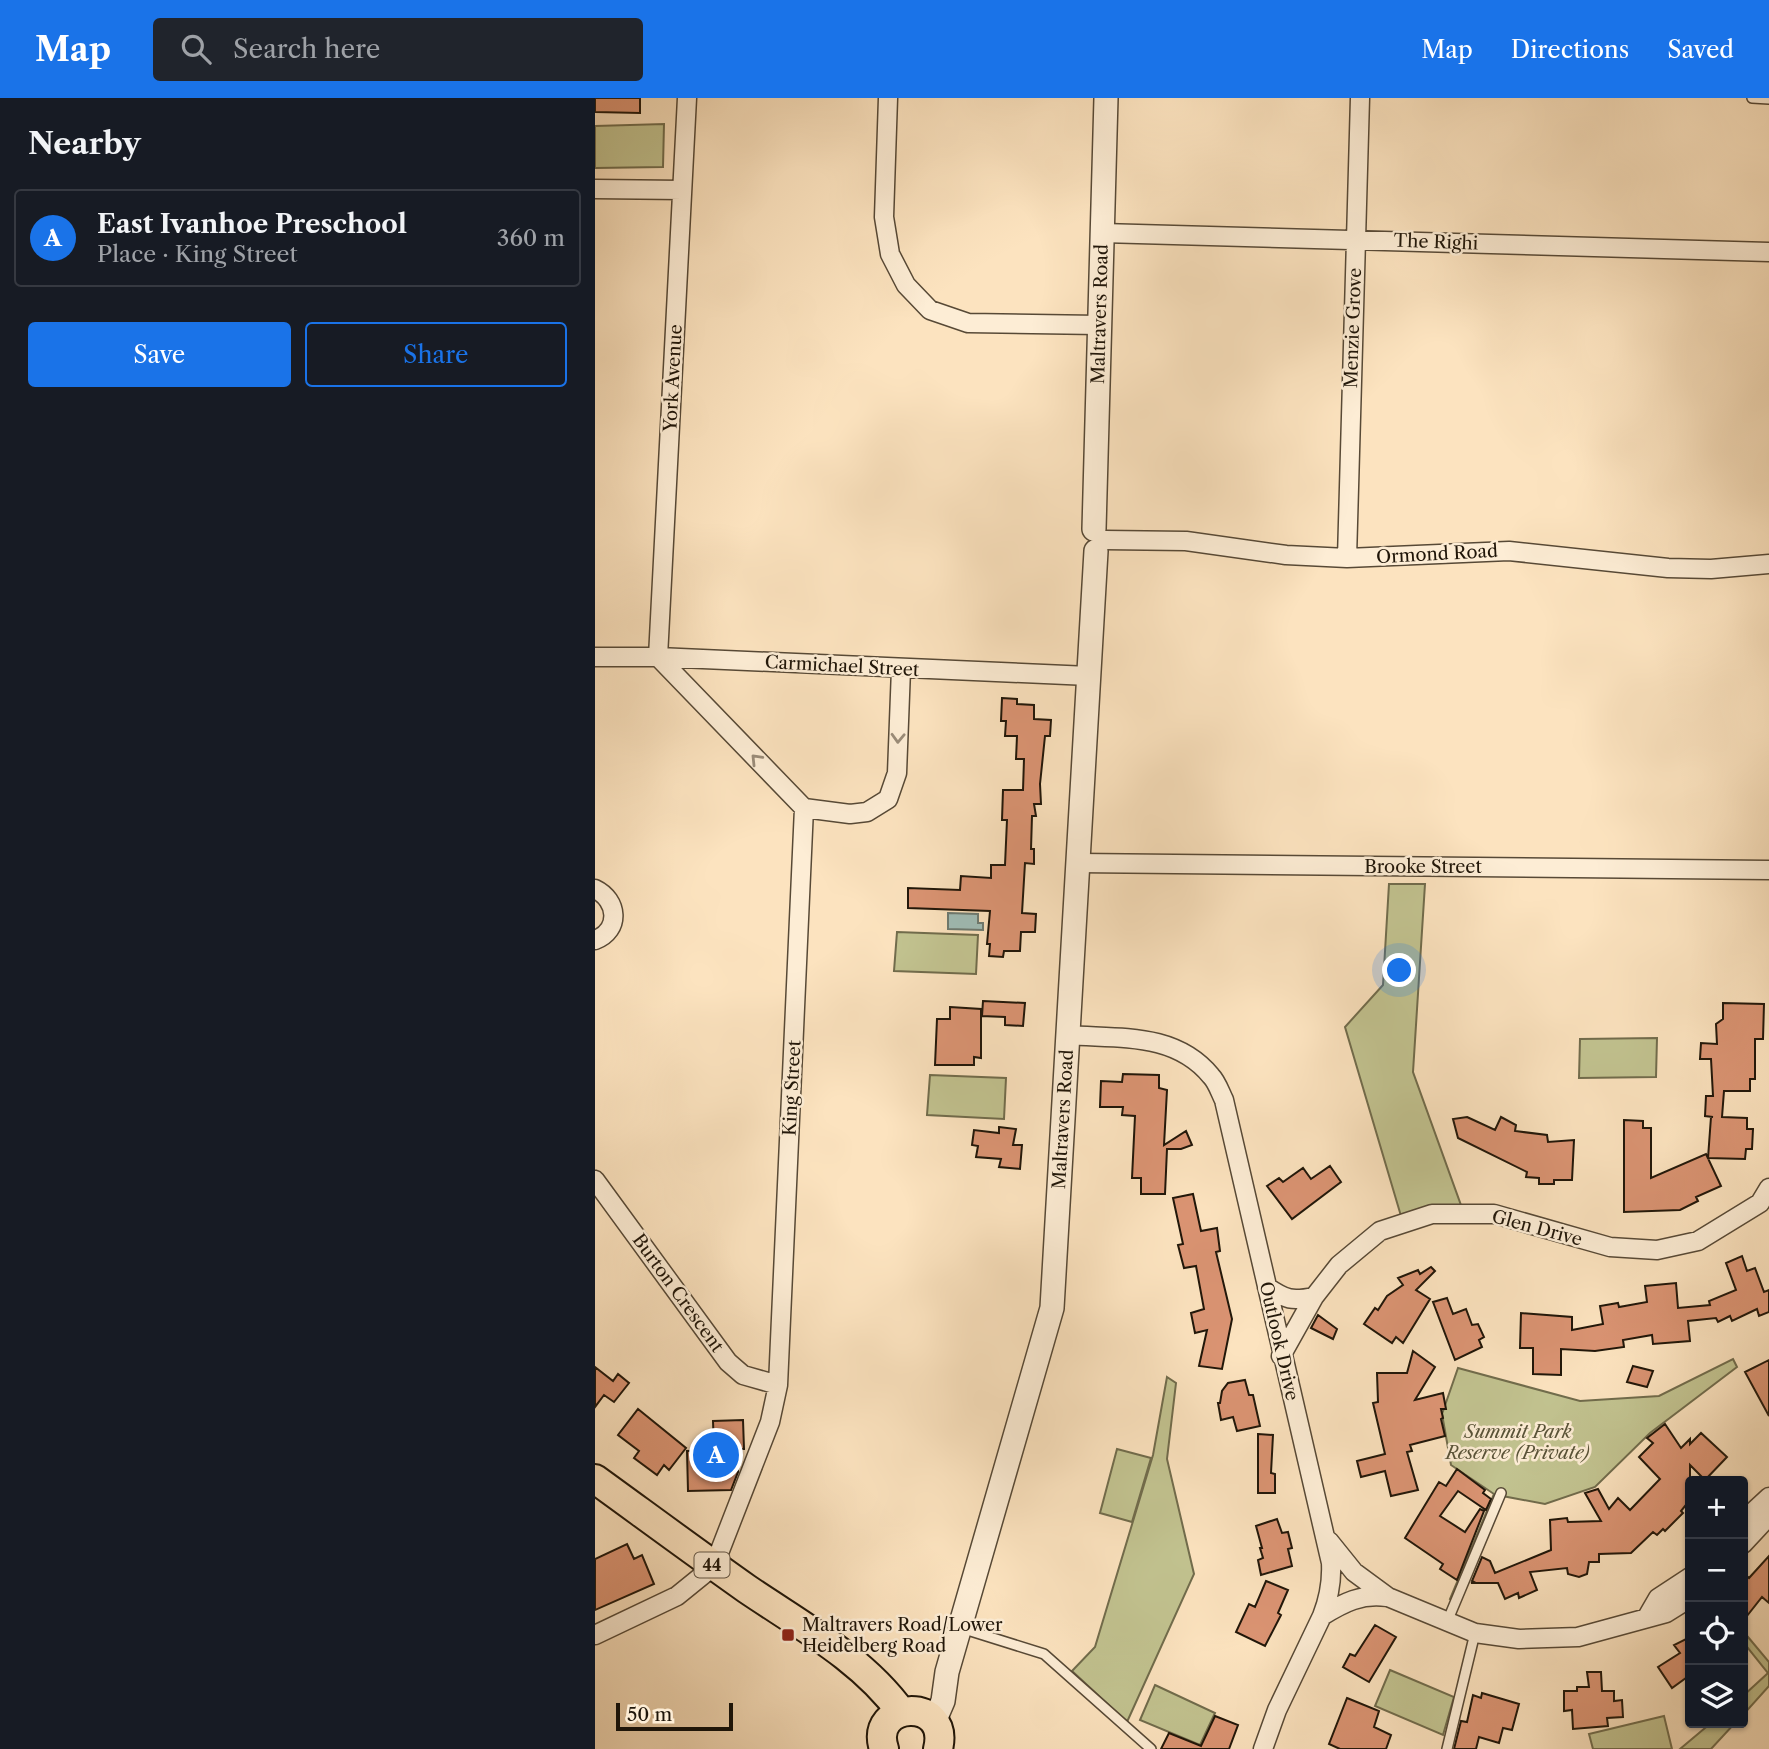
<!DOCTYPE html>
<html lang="en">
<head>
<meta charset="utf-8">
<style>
	:root { --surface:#171b24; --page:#20242c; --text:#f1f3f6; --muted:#9ea1a6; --line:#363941; --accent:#1a73e8 }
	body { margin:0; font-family:"Libre Caslon Text",serif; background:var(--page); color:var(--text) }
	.controls { position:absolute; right:21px; bottom:21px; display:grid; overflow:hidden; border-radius:7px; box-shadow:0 2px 5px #0004 }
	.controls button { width:63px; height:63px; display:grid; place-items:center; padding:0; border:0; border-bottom:2px solid var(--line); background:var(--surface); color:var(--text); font:35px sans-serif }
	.scale { position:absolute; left:21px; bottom:18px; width:117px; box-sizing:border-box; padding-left:7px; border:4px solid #201609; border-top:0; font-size:19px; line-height:24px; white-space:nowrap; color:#201609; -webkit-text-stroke:5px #fdedd5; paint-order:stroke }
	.you { position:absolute; left:805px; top:873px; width:24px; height:24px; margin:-18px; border:5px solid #fff; border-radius:50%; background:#1a73e8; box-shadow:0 0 0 10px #1a73e833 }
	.badge { display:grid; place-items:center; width:46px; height:46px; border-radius:50%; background:var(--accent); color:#fff; font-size:23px; font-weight:700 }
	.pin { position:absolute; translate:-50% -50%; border:4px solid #fff; box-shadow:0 2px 7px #0006 }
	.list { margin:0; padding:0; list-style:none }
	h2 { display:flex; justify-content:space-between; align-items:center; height:91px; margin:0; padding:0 28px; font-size:30px }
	h2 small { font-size:23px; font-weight:400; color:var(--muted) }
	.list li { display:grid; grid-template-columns:46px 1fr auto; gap:21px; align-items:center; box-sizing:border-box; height:98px; margin:0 14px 14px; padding:0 14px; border:2px solid var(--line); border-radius:7px }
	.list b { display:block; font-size:26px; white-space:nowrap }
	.list p { margin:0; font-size:23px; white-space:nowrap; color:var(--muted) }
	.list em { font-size:23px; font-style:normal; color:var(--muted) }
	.actions { display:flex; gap:14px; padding:21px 28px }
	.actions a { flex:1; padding:16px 0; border:2px solid var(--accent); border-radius:7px; text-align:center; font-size:24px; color:var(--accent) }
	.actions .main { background:var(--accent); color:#fff }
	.icon { flex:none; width:38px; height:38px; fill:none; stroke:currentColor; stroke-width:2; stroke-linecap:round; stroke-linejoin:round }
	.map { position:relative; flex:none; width:1174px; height:1651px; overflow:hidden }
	header { display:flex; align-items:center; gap:42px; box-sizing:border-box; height:98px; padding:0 35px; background:var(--accent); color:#fff }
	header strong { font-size:33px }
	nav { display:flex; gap:38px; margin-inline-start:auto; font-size:24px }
	.search { width:490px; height:63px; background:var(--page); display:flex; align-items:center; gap:18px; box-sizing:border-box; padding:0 24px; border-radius:7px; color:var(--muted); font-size:26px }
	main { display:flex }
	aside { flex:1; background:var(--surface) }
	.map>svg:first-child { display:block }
</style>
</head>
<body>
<header>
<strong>Map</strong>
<div class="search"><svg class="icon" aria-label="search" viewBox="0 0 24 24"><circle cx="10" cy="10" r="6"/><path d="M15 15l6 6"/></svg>Search here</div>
<nav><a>Map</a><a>Directions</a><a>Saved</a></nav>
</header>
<main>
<aside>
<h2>Nearby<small></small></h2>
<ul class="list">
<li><span class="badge">A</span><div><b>East Ivanhoe Preschool</b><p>Place · King Street</p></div><em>360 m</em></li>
</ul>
<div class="actions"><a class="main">Save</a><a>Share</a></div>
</aside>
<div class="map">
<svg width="1174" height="1651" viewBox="0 0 1174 1651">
	<rect width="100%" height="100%" fill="#fce3bf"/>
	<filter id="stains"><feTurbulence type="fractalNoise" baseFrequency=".00286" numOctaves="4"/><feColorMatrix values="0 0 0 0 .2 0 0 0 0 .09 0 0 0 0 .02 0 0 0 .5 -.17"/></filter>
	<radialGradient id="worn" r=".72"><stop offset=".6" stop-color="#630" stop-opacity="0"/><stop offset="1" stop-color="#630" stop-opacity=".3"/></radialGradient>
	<path fill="#c2c390" stroke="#716c4c" stroke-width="2" d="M69,26L68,69L0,70V28Z
		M794,786H830L818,974L867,1110L806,1118L750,929L788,887Z
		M302,834L383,837L381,876L299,873Z
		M1062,940L1061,979L984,980L985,941Z
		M335,977L411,980L409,1021L332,1017Z
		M1138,1261L1142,1269L1055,1335L1000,1389L950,1406L907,1398L863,1505L855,1501L899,1396L856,1367L847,1316L863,1270L985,1303L1064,1298Z
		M572,1279L581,1285L572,1361L599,1476L532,1624L477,1573L500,1549L558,1357Z
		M522,1351L556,1360L537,1424L505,1415Z
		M1148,1533L1174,1564V1588L1148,1617V1598L1173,1575L1148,1544Z
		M795,1572L859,1599L848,1637L780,1608Z
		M560,1587L620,1615L605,1647L545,1622Z
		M1069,1618L1077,1651H998L994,1636Z
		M1116,1625H1140L1116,1651H1085Z"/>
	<path fill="#a0bdb7" stroke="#6d7a71" stroke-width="2" d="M353,815L383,816V825H388V832L353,831Z"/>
	<path fill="#db9473" stroke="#201609" stroke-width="2" d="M0,0H45V15L0,14Z
		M407,600L422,601V606L439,607V621L456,622L455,638H450L445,686L446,706H439L441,718H437L436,751H439V766L430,765L427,815L441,816L440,834H426L425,853H409L408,859L394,858L395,846H392L395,813L313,810V790L365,792L366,778L396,780V767H410L412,722H407L408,692H428L429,661H421L422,638H410L411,623H406Z
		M388,903L430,905L428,928L410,927V919L387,918Z
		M1128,905L1169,906L1168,941H1160V981H1155V993H1129L1127,1019L1152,1020V1031H1158L1157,1051H1151L1150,1061L1113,1060L1116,1019H1118L1110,1018L1111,998H1118L1116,961H1105L1106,945L1122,946L1121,926L1128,921Z
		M355,909L386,911V960L379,959V967H340L342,921H355Z
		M528,976L564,977V990L572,992L569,1047L591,1033L597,1047L586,1051H572L570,1096H546V1080H537L540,1018L527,1017L528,1009H505L506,983L527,984Z
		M872,1019L900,1032L906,1019L921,1027L920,1033L952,1037L953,1044L979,1042L977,1082H959V1086H944V1080L931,1079L932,1074L863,1040L858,1021Z
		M1029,1022L1048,1023V1030H1056V1080L1111,1056L1126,1088L1101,1099L1103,1103L1085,1112L1029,1114Z
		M404,1029L421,1031L418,1047H427L425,1071L404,1069L406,1061L381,1059L383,1048L377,1047L379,1032L404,1035Z
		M735,1068L746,1084L697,1121L672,1088L684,1080L688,1084L708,1070L716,1081Z
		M598,1096L606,1133L622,1130L625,1153L621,1154L637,1221L627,1271L604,1268L612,1232L600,1235L596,1215L609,1211L601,1168L589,1170L583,1147L588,1146L578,1100Z
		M1147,1158L1152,1173L1160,1170L1169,1194L1174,1192V1214L1164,1218L1162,1211L1137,1223L1135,1218L1123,1224L1121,1220L1093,1223L1095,1243L1058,1246L1057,1237L1028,1242L1029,1249L1000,1253L966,1251V1277L938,1276V1250H925L926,1215L977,1219V1232L1008,1226L1005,1208L1023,1205L1024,1209L1052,1204L1050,1188L1081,1185L1083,1210L1115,1207L1114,1203L1141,1192L1131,1165Z
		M836,1169L840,1173L821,1192L835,1201L808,1245L801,1239L797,1245L769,1226L780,1210L783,1212L792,1198L808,1187L803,1180L823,1172L825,1176Z
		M852,1200L858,1216L871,1211L877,1227L883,1226L889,1239L884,1242L887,1249L860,1262L838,1204Z
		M723,1217L742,1231L738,1241L716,1230Z
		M818,1253L840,1269L820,1302L848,1295L851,1311H846L848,1320L846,1321L850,1338L815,1347L817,1353L812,1354L823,1392L796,1398L790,1373L766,1379L762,1363L790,1356L778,1305L783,1304L782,1275H812Z
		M1174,1262V1318L1150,1274Z
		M1038,1268L1058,1273L1052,1289L1032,1284Z
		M0,1269L18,1283L23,1276L34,1285L19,1304L9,1297L0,1309Z
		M650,1282L654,1297H658L665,1328L642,1333L638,1319L626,1322L623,1305H625L627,1293L633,1285Z
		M43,1311L91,1350L74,1372L69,1367L62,1377L39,1360L44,1353L23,1337Z
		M148,1322L149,1351H143V1374L136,1392L93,1393L92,1353L119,1352L118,1323Z
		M1070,1326L1086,1350L1095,1341V1346L1106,1335L1132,1359L1110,1382L1095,1367V1402L1086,1413L1088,1415L1070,1433L1068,1431L1062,1437L1058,1434L1036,1455L1004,1456V1464H994L992,1476L984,1479L973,1476L972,1470L935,1474L942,1492L924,1500L923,1495L910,1501L903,1485H876L879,1484L877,1483L887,1459L895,1463L900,1475L956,1452L955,1422L972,1420L973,1424L1006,1423L990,1395L1003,1391L1014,1411L1023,1400L1035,1412L1065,1381L1044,1359L1058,1345L1052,1340Z
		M663,1336L678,1337L676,1375L680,1376V1395H663Z
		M862,1371L890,1392L888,1395L896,1401L891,1412L863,1393L845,1418L870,1434L885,1411L889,1413L862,1482L845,1471L848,1466L810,1440L844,1384L851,1388Z
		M682,1421L687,1435L693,1434L697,1450L693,1451L697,1468L666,1477L663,1462L668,1460L665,1450H667L661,1428Z
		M32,1446L39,1461L47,1457L59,1486L0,1512V1461Z
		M1174,1458V1505L1167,1499L1148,1523V1475L1154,1480Z
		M671,1483L693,1492L683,1515L686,1517L670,1548L641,1534L654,1506L660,1509Z
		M780,1527L801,1539L774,1584L748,1569L755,1556L760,1558Z
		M1095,1539V1577L1077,1590L1063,1569L1085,1555L1079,1547Z
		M992,1574H1006L1007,1593H1019V1603L1027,1602L1028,1619L1012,1620L1013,1628L978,1631L977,1612L969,1613V1593H982V1589H994Z
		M887,1595L924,1606L917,1632L908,1630L904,1645L884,1639L881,1651H859L866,1623L872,1624L878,1597L886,1600Z
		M752,1600L784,1613L779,1629L796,1637L791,1651H745L734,1646Z
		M620,1618L643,1627L634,1651H566L574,1635L606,1648Z"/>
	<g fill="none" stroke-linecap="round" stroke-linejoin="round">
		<defs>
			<path id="service" d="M1157,0L1174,1
				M852,1524L906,1395
				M366,1530L449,1556L556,1651
				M852,1651L880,1535"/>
			<path id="minor" d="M293,0L289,119L295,156L311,187L335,212L373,225L504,227
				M0,91L87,92
				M507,135L1174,154
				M510,442L591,443L691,457L752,460L914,453L1073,470L1116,471L1174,466
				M752,460L765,0
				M0,559H63L494,578
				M209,710L255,716L272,714L293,701L302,675L306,571
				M483,765L1174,772
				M0,791C23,802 26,832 0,842
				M473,937C524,941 580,934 616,978C622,984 625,994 629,1002L736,1465C737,1484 734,1500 727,1518L682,1612L668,1651
				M0,1082L133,1264L148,1277L183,1287
				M672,1189C691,1202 697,1203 719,1199
				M686,1258L719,1199L744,1167L785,1133L837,1116H899L1015,1149L1062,1152L1103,1143L1165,1105L1174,1090
				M1148,1423L1174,1399
				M734,1443L759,1474L793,1499L880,1535L924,1541L983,1539L1071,1515L1095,1500
				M1148,1446L1174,1418
				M727,1518C748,1505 767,1495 792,1499
				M1052,1519L1063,1500L1095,1479
				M0,1537L82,1498L119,1468L175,1324L183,1287L209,710L63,559L92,0"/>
			<g id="tertiary">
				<path id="s1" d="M499,431L511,0"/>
				<path id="s2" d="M339,1624L348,1603L352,1574L457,1210L501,453"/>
			</g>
			<path id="primary" d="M0,1381C51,1418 101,1455 152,1491C205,1527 268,1561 306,1614
				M289,1651C273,1603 356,1598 343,1651"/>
		</defs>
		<use href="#service" stroke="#574936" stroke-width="12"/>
		<use href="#minor" stroke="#574936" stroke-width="21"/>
		<use href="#tertiary" stroke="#574936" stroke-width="26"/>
		<use href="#primary" stroke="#201609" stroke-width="32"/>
		<use href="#service" stroke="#fdedd5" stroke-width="9"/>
		<use href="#minor" stroke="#fdedd5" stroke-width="18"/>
		<use href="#tertiary" stroke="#fdedd5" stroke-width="23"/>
		<use href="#primary" stroke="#fce3bf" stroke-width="28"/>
	</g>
	<defs><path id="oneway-chevron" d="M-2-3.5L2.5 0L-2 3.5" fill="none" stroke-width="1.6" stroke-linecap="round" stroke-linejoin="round" transform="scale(1.75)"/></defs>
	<g stroke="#9a8c79">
		<use href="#oneway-chevron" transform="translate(303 640) rotate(92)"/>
		<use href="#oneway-chevron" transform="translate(161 661) rotate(-134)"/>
	</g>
	<rect fill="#8f2418" stroke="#fdedd5" stroke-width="2.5" x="186" y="1530" width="14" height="14" rx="3.5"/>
	<g text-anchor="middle" stroke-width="5" stroke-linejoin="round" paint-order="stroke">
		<rect fill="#fdedd5" stroke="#625646" stroke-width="2" x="99.5" y="1454.5" width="35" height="25" rx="5"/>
		<g font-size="16" font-weight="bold" fill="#201609">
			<text x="117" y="1473">44</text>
		</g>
		<g font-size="18" fill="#201609" stroke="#fdedd5">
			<text transform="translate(841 144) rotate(2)" y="6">The Righi</text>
			<text dy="6" stroke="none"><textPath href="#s1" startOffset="215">Maltravers Road</textPath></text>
			<text transform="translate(758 230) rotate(-88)" y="6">Menzie Grove</text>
			<text transform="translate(78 280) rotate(-87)" y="6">York Avenue</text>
			<text transform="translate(842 456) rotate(-3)" y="6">Ormond Road</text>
			<text transform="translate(247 568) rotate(3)" y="6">Carmichael Street</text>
			<text x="828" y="775">Brooke Street</text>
			<text transform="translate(197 990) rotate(-87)" y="6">King Street</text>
			<text dy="6" stroke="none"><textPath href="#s2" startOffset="620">Maltravers Road</textPath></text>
			<text transform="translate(942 1130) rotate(15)" y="6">Glen Drive</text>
			<text transform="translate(83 1195) rotate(54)" y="6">Burton Crescent</text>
			<text transform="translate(684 1243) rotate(77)" y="6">Outlook Drive</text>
		</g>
		<g font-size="18" font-style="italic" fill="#595338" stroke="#fdedd5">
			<text x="923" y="1340">Summit Park<tspan x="923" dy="21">Reserve (Private)</tspan></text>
		</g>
		<g font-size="18" fill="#201609" stroke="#fdedd5" text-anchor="start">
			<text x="207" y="1533">Maltravers Road/Lower<tspan x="207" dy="21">Heidelberg Road</tspan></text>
		</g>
	</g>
	<rect width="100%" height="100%" filter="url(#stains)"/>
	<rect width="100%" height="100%" fill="url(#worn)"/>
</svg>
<div class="controls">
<button>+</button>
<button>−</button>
<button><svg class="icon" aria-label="locate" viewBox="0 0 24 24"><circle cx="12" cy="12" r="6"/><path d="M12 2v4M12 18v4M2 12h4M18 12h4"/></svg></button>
<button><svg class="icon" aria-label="layers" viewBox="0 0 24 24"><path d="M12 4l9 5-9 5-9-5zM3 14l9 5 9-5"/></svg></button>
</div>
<div class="scale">50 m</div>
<div class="you"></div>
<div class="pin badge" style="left:121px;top:1357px">A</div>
</div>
</main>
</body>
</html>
